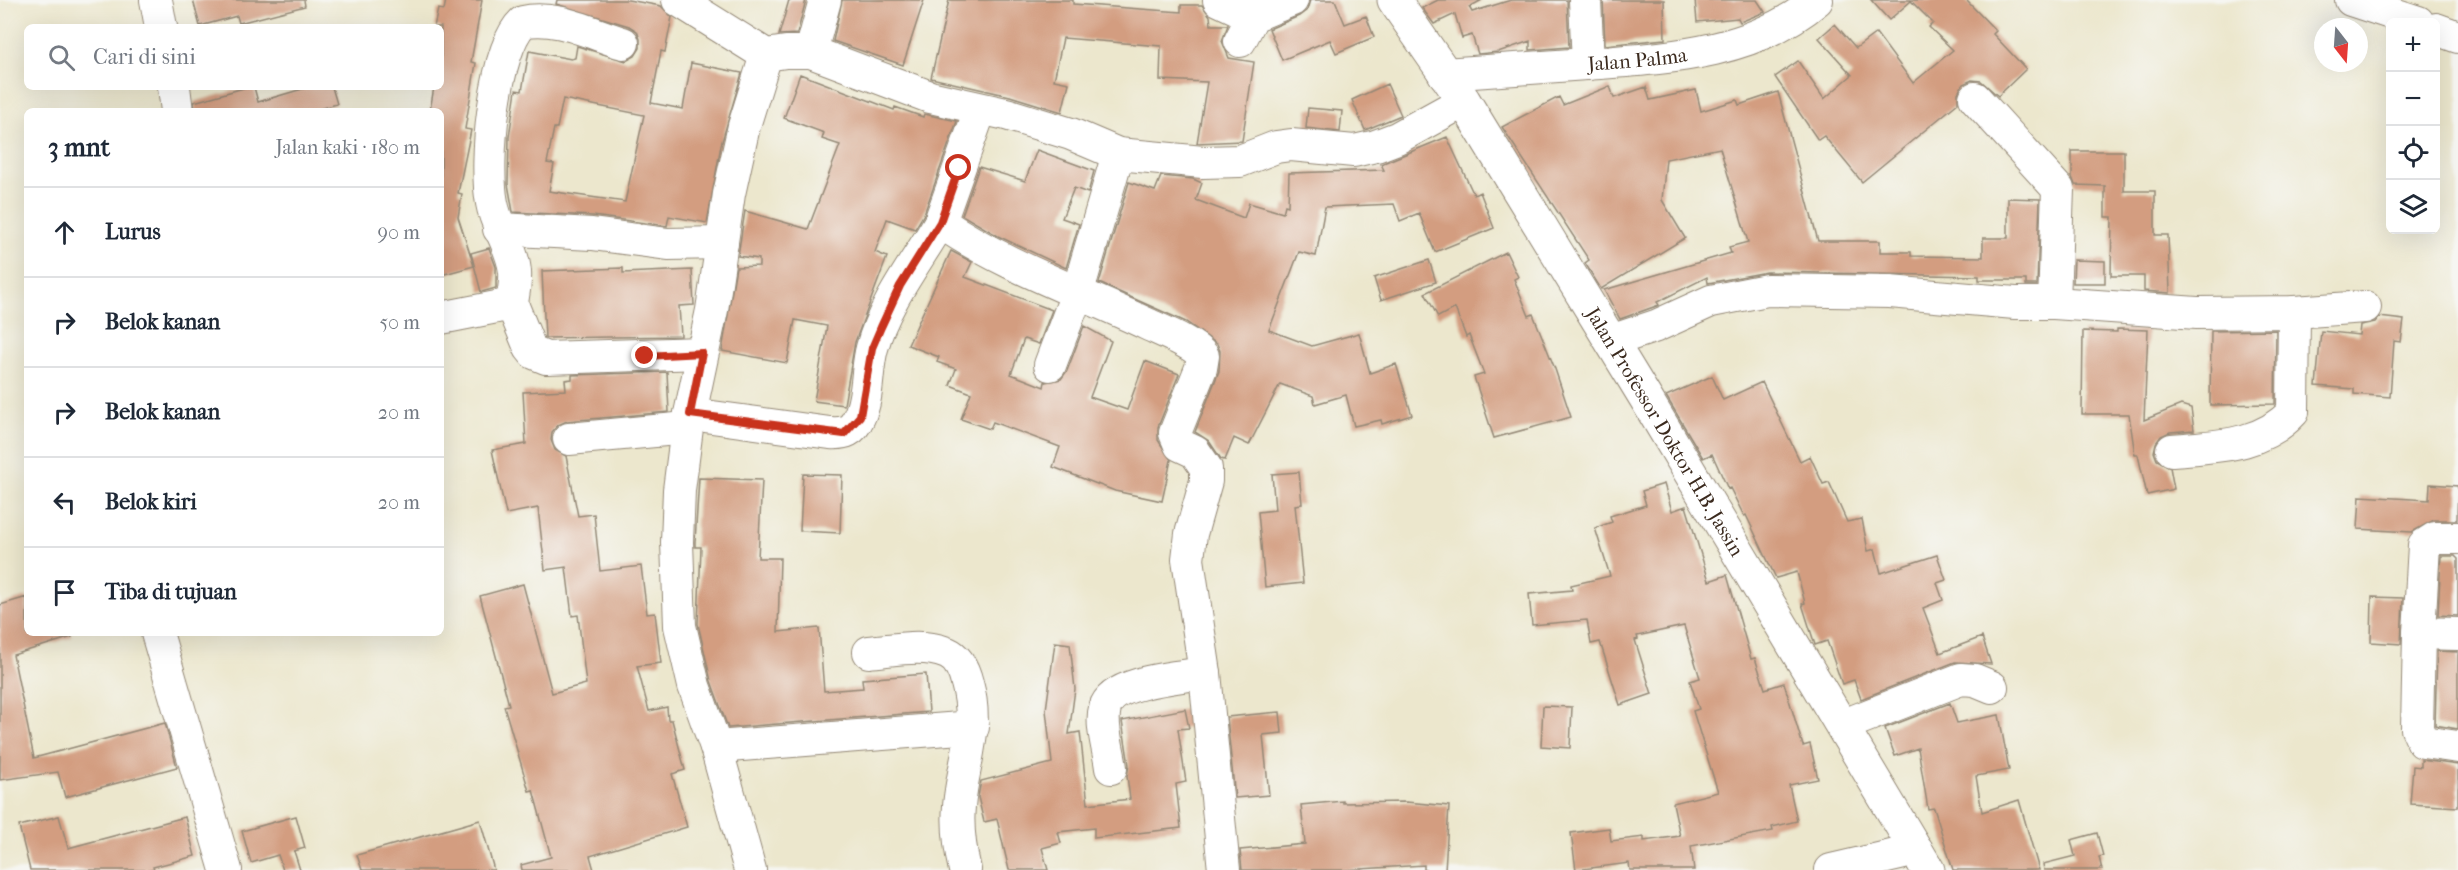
<!DOCTYPE html>
<html lang="id">
<head>
<meta charset="utf-8">
<style>
	:root { --surface:#fff; --page:#f2f2f3; --text:#1f2937; --muted:#747a83; --line:#e0e1e3 }
	body { margin:0; font-family:"IM FELL French Canon",serif; background:var(--page); color:var(--text) }
	.controls { position:absolute; right:18px; top:18px; display:grid; overflow:hidden; border-radius:9px; box-shadow:0 6px 24px #0002 }
	.controls button { width:54px; height:54px; display:grid; place-items:center; padding:0; border:0; border-bottom:2px solid var(--line); background:var(--surface); color:var(--text); font:30px sans-serif }
	.compass { position:absolute; left:2314px; top:18px; width:54px; height:54px; border-radius:50%; background:var(--surface); box-shadow:0 6px 24px #0002; rotate:163deg }
	.stop { position:absolute; width:18px; height:18px; margin:-14px; border:4px solid #c8321e; border-radius:50%; background:#fff }
	.stop.end { background:#c8321e; border-color:#fff; box-shadow:0 2px 6px #0008 }
	.list { margin:0; padding:0; list-style:none }
	h2 { display:flex; justify-content:space-between; align-items:center; height:78px; margin:0; padding:0 24px; font-size:26px }
	h2 small { font-size:20px; font-weight:400; color:var(--muted) }
	.list li { display:grid; grid-template-columns:39px 1fr auto; gap:18px; align-items:center; box-sizing:border-box; height:90px; padding:0 24px; border-top:2px solid var(--line) }
	.list b { display:block; font-size:22px; white-space:nowrap }
	.list em { font-size:20px; font-style:normal; color:var(--muted) }
	.icon { flex:none; width:33px; height:33px; fill:none; stroke:currentColor; stroke-width:2; stroke-linecap:round; stroke-linejoin:round }
	.map { position:relative; flex:none; width:2458px; height:870px; overflow:hidden }
	.search { position:absolute; background:var(--surface); box-shadow:0 6px 24px #0002; left:24px; top:24px; width:420px; height:66px; display:flex; align-items:center; gap:15px; box-sizing:border-box; padding:0 21px; border-radius:9px; color:var(--muted); font-size:22px }
	.panel { position:absolute; background:var(--surface); box-shadow:0 6px 24px #0002; left:24px; top:108px; width:420px; height:528px; border-radius:9px }
	.map>svg:first-child { display:block }
</style>
</head>
<body>
<div class="map">
<svg width="2458" height="870" viewBox="0 0 2458 870">
	<rect width="100%" height="100%" fill="#f6f6f2"/>
	<filter id="ink" filterUnits="userSpaceOnUse"><feTurbulence type="fractalNoise" baseFrequency=".0167" numOctaves="2"/><feDisplacementMap in="SourceGraphic" scale="12" xChannelSelector="R" yChannelSelector="G"/><feConvolveMatrix kernelMatrix="1 2 1 2 8 2 1 2 1" color-interpolation-filters="sRGB"/></filter>
	<filter id="wash" filterUnits="userSpaceOnUse"><feTurbulence type="fractalNoise" baseFrequency=".008" numOctaves="4" result="noise"/><feDisplacementMap in="SourceGraphic" scale="24" xChannelSelector="R" yChannelSelector="G"/><feGaussianBlur stdDeviation="1.35" result="paint"/><feColorMatrix in="noise" values="0 0 0 0 0 0 0 0 0 0 0 0 0 0 0 0 0 1.4 0 .05"/><feComposite in="paint" operator="in"/></filter>
	<g filter="url(#wash)">
		<rect width="100%" height="100%" fill="#ece7cd"/>
		<g id="blocks">
			<path fill="#d39d80" fill-rule="evenodd" d="M193,0H304L305,6L239,23L237,16L200,26Z
				M446,0H482L471,62L476,63L465,129L471,130L458,193L462,194L458,217L474,266L441,275V111H430L434,87H441V27H434L438,9L444,10Z
				M557,0H628L661,6L672,17L665,52L661,51L651,103L683,109L691,63L742,73L721,145L707,223L669,216L667,226L593,216L513,212L508,184L509,137L516,90L522,91L529,51L571,59L575,58L577,46L626,61L635,56L640,48V39L637,31L629,26L556,4ZM563,99L644,115L625,202L549,191L554,164L547,163L554,128H557Z
				M789,0H806L797,34L779,35Z
				M842,0H924L903,65L833,41Z
				M949,0H1073V4L1181,12V5H1202L1210,16L1211,25H1228L1222,41L1229,58L1254,62L1242,141L1197,143L1207,82L1160,80L1161,46L1063,38L1054,80L1069,83L1062,112L1010,96L931,78Z
				M1310,0H1335L1345,24L1366,16L1374,37L1336,53L1330,40L1282,60L1269,29L1299,16L1307,10Z
				M1438,0H1482L1469,7L1472,12L1511,0H1567L1569,47L1530,50V41L1498,52L1478,54L1472,35L1462,38L1455,14L1434,24L1422,8Z
				M1603,0H1664L1665,39L1605,45Z
				M1695,0H1757L1765,12L1740,22L1738,18L1697,22Z
				M1871,0H1966L1996,31L1993,34L2026,69L1998,96L1981,81L1972,80L1963,84L1958,93V103L1862,182L1824,136L1818,140L1775,77L1798,61L1824,99L1852,75L1819,38L1835,24L1856,48L1876,33L1913,83L1953,50L1929,27L1933,23L1911,1L1889,20Z
				M800,74L894,110L895,107L923,117L924,114L957,121L924,214L915,229L887,219L875,252L887,257L855,342L844,405L814,401L827,326L795,320L787,363L722,351L736,267L759,266V259L738,256L745,211L808,229L840,145L822,139L824,133L784,118Z
				M1387,84L1401,115L1365,130L1352,100Z
				M1610,86L1614,98L1646,87L1650,100L1696,90L1701,111L1737,100L1739,105L1778,92L1818,241H1880V252H1911V256L1983,257V238H2008V198L2040,199L2037,285H2026V280H1979V276L1767,272L1708,283L1707,277L1657,302L1659,305L1620,319L1604,290L1731,253L1729,247L1748,242L1720,148L1666,159L1662,200L1685,238L1601,289L1585,263L1589,260L1502,127L1559,97L1563,105Z
				M247,87H254L258,102L309,87H332L337,104L311,111H195L194,102Z
				M1308,108L1342,111L1340,132L1306,128Z
				M1447,137L1474,195L1480,192L1494,228L1435,252L1419,213L1400,221L1394,204L1325,207L1316,256L1299,252L1269,330L1312,346L1359,333L1370,373L1396,364L1412,415L1382,424L1381,420L1354,426L1346,395L1315,404L1313,396L1280,384L1249,445L1234,438L1225,460L1221,459L1209,441L1195,432L1219,371L1220,351L1217,344L1186,322L1099,283L1129,182L1155,191L1161,176L1193,179L1202,183L1196,200L1244,218L1249,203L1283,213L1285,205L1288,206L1289,173L1384,170L1381,164Z
				M1037,150L1094,171L1088,193L1074,188L1062,218L1079,224L1066,268L998,236L962,215L979,167L1025,181Z
				M2072,151H2124V191H2155V235H2168L2170,293L2144,291V276H2111L2112,217H2105V186L2075,185L2072,177Z
				M489,248L496,267V288L481,292L471,253Z
				M951,251L972,262L965,277L1052,310L1039,344L1024,339L1011,374L1044,387L1045,382L1061,379L1067,371L1084,326L1111,341L1090,397L1127,410L1145,361L1179,374L1158,427V440L1171,460L1162,501L1115,491L1053,467L1060,447L993,422L990,429L961,419L971,393L950,385L956,369L937,362L939,357L908,345Z
				M1506,252L1518,277L1514,279L1529,316L1533,314L1555,369L1571,417L1494,438L1474,377L1484,374L1469,335L1466,337L1455,308L1438,317L1425,293Z
				M1429,260L1436,282L1381,300L1374,278Z
				M2074,260L2105,261V283H2073Z
				M623,268V273L692,270L694,305L679,306L681,336L545,338L542,271Z
				M2379,317L2404,320L2401,342L2394,341L2390,397L2354,394V389L2316,386L2321,331L2359,335L2360,325L2375,322Z
				M2117,329L2148,330L2144,420L2181,405L2191,408L2194,430L2170,432L2161,436L2156,443L2154,452L2157,460L2170,467L2174,489L2147,495L2138,455H2135L2129,414H2082L2083,331L2117,332Z
				M2276,330L2275,404L2210,405L2211,331Z
				M667,372L669,412L567,421L558,425L552,432L551,440L555,450L566,456L578,516L594,514L600,571L641,566L647,614L655,613L661,663L637,666L649,711L667,707L668,720H672L685,770L672,774L687,827L590,856L594,870H522L521,865L551,857L533,790L529,791L504,706L509,705L480,596L523,584L552,693L586,684L578,615L572,616L566,567L545,570L538,508L506,514L492,450L526,444L523,392L566,390L565,380L572,379V375Z
				M1712,376L1723,400L1762,382L1800,461L1810,456L1823,484L1829,482L1847,522L1862,519L1868,551L1875,549L1881,573L1937,555L1946,580L1937,583L1943,600L1923,608L1940,653L1982,637L1991,664L1955,662L1861,699L1854,680L1842,684L1827,641L1815,645L1802,604L1805,603L1797,572L1776,578L1746,515L1744,516L1730,488L1728,489L1712,454L1703,458L1666,396Z
				M1299,472L1302,504L1295,505L1303,583L1265,587L1258,512L1275,510L1272,474Z
				M803,474L842,475L840,533L800,531Z
				M699,478L762,480L758,558H780L778,632L819,628L824,691L863,688L862,679L926,674L929,712L728,728L711,681L698,624L701,547H695V542Z
				M1664,484L1672,511L1686,506L1709,581L1727,575L1751,659L1755,658L1765,689L1784,683L1803,746L1810,744L1818,779L1789,785L1797,821L1772,827L1773,831L1691,846L1694,870H1630L1629,863L1576,870L1571,833L1609,828L1611,841L1644,837V841L1680,836L1673,803L1718,792L1693,711L1699,709L1690,681L1700,678L1684,626L1637,636L1638,639L1635,640L1652,694L1620,705L1600,642L1591,644L1587,620L1532,625L1529,594L1572,590L1571,585L1610,576L1595,528L1612,522L1610,516L1646,505L1642,491Z
				M2430,484L2458,486L2457,520H2434L2412,532L2358,529L2360,496L2429,500Z
				M2441,556H2455L2458,559V616L2438,615Z
				M27,597V633H71L72,637L13,655L34,758L165,723L177,767L65,797L58,772L0,780V605Z
				M2372,597L2403,598L2401,644L2371,642Z
				M1055,642L1070,644L1075,689L1069,734L1080,732L1088,804L1130,799L1127,776L1129,765L1122,721L1185,709L1189,728L1178,729L1186,782L1176,784L1181,828L1094,838V828L1058,832L1061,843L1042,848L1048,870H1009L997,819L984,822L978,797L981,781L1052,763L1046,710Z
				M2437,651L2458,652V729L2435,725Z
				M1950,703L1957,723L1999,715L2009,770L1976,776L1982,812L2019,800L2039,870H1953L1934,808L1928,809L1918,748L1895,756L1885,728Z
				M1543,706L1572,707L1570,748L1541,746Z
				M1280,712L1282,733L1263,735L1269,795L1235,798L1227,717Z
				M2421,760L2458,765V807L2410,804L2413,766L2421,767Z
				M1343,801V803L1406,802L1449,806L1445,870H1424V865L1344,870H1242L1240,850L1305,844L1301,805Z
				M59,816L68,848L185,817L195,856L153,867L154,870H30L19,826Z
				M296,816L305,848L294,851L300,870H283L278,855L251,863L242,831Z
				M480,820L494,870H362L357,855Z
				M2097,833L2103,856L2099,857L2102,870H2044L2043,864L2075,856L2071,840Z"/>
		</g>
	</g>
	<g filter="url(#ink)">
		<use href="#blocks" fill-opacity="0" stroke="#948876" stroke-width="1.5"/>
		<g fill="none" stroke-linecap="round" stroke-linejoin="round">
			<defs>
				<g id="minor">
					<path d="M156,0L161,27"/>
					<path d="M678,0L766,55L786,52H811L930,97L1006,114L1071,134L1118,154L1203,162L1240,161L1276,147L1291,145L1354,151L1376,146L1397,138L1464,101"/>
					<path d="M1219,0L1253,16"/>
					<path d="M1585,0L1588,64"/>
					<path d="M2351,0L2418,22"/>
					<path d="M2436,29L2458,37"/>
					<path d="M1240,41L1253,16L1292,0"/>
					<path d="M811,52L825,0"/>
					<path id="s1" d="M1444,74C1491,71 1539,67 1586,64C1667,58 1752,55 1817,0"/>
					<path d="M174,87L177,111"/>
					<path d="M1975,98L2058,189L2054,303"/>
					<path d="M980,110L940,222C1004,266 1078,291 1147,324C1162,331 1195,344 1203,356L1201,368L1175,433L1180,445L1195,452L1206,468V481L1191,534L1188,559L1205,673L1224,870"/>
					<path d="M499,229L592,234L668,244L722,243"/>
					<path d="M512,304C513,294 516,283 515,272C513,248 496,227 492,203C484,164 494,49 523,22C555,14 592,34 623,43"/>
					<path d="M441,318L512,304L530,348L534,353L546,358L702,353"/>
					<path d="M1611,341L1656,326L1711,301L1767,290L1890,292L2015,303H2054L2197,313L2294,312L2365,307"/>
					<path d="M1050,365L1078,291L1118,154"/>
					<path d="M690,414L830,433C845,434 853,431 859,417C869,396 866,370 872,348C884,303 917,262 940,222"/>
					<path d="M569,439L687,428"/>
					<path d="M2172,450C2216,446 2261,447 2293,412L2294,312"/>
					<path d="M157,633L226,870"/>
					<path d="M2419,633L2424,545L2435,538H2458"/>
					<path d="M2458,634L2419,633L2417,729L2423,742L2458,747"/>
					<path d="M869,652C894,650 923,643 947,653C959,658 964,671 967,683C980,729 963,761 959,806C957,828 960,849 965,870"/>
					<path d="M1844,725L1961,679L1975,680L1992,687"/>
					<path d="M716,747L973,727"/>
					<path d="M1111,768C1109,750 1100,725 1105,708C1112,681 1180,677 1205,673"/>
					<path d="M750,870L716,747L694,686L680,626L677,542L679,490L687,428L712,310L729,194L744,126L766,55"/>
					<path d="M1831,870L1917,850"/>
				</g>
				<g id="highway">
					<path id="s2" d="M1394,0L1464,101L1645,397L1928,870"/>
				</g>
			</defs>
			<use href="#minor" stroke="#948876" stroke-width="34"/>
			<use href="#highway" stroke="#948876" stroke-width="35"/>
			<use href="#minor" stroke="#fff" stroke-width="32"/>
			<use href="#highway" stroke="#fff" stroke-width="33"/>
		</g>
	</g>
	<g fill="none" stroke-linecap="round" stroke-linejoin="round" filter="url(#ink)">
		<path stroke="#c8321e" stroke-width="8" d="M645,356L702,353L690,414L844,434L860,416L872,348L881,327L900,286L940,222L959,168"/>
	</g>
	<g text-anchor="middle" stroke-width="6" stroke-linejoin="round" paint-order="stroke">
		<g font-size="20" fill="#3b2a1e" stroke="#f6f6f2">
			<text dy="7" stroke="none"><textPath href="#s1" startOffset="194">Jalan Palma</textPath></text>
			<text dy="7" stroke="none"><textPath href="#s2" startOffset="510">Jalan Professor Doktor H.B. Jassin</textPath></text>
		</g>
	</g>
</svg>
<div class="controls">
<button>+</button>
<button>−</button>
<button><svg class="icon" aria-label="locate" viewBox="0 0 24 24"><circle cx="12" cy="12" r="6"/><path d="M12 2v4M12 18v4M2 12h4M18 12h4"/></svg></button>
<button><svg class="icon" aria-label="layers" viewBox="0 0 24 24"><path d="M12 4l9 5-9 5-9-5zM3 14l9 5 9-5"/></svg></button>
</div>
<svg class="compass" viewBox="-18 -18 36 36"><path d="M0-13l5 13h-10z" fill="#e53935"/><path d="M0 13l5-13h-10z" fill="#747a83"/></svg>
<div class="stop" style="left:959px;top:168px"></div>
<div class="stop end" style="left:645px;top:356px"></div>
<div class="search"><svg class="icon" aria-label="search" viewBox="0 0 24 24"><circle cx="10" cy="10" r="6"/><path d="M15 15l6 6"/></svg>Cari di sini</div>
<section class="panel">
<h2>3 mnt<small>Jalan kaki · 180 m</small></h2>
<ul class="list">
<li><svg class="icon" aria-label="ahead" viewBox="0 0 24 24"><path d="M12 20V5M6 11l6-6 6 6"/></svg><div><b>Lurus</b></div><em>90 m</em></li>
<li><svg class="icon" aria-label="right" viewBox="0 0 24 24"><path d="M7 20v-9h11M14 6l5 5-5 5"/></svg><div><b>Belok kanan</b></div><em>50 m</em></li>
<li><svg class="icon" aria-label="right" viewBox="0 0 24 24"><path d="M7 20v-9h11M14 6l5 5-5 5"/></svg><div><b>Belok kanan</b></div><em>20 m</em></li>
<li><svg class="icon" aria-label="left" viewBox="0 0 24 24"><path d="M17 20v-9H6M10 6l-5 5 5 5"/></svg><div><b>Belok kiri</b></div><em>20 m</em></li>
<li><svg class="icon" aria-label="arrive" viewBox="0 0 24 24"><path d="M6 21V4h12l-3 4 3 4H6"/></svg><div><b>Tiba di tujuan</b></div></li>
</ul>
</section>
</div>
</body>
</html>
